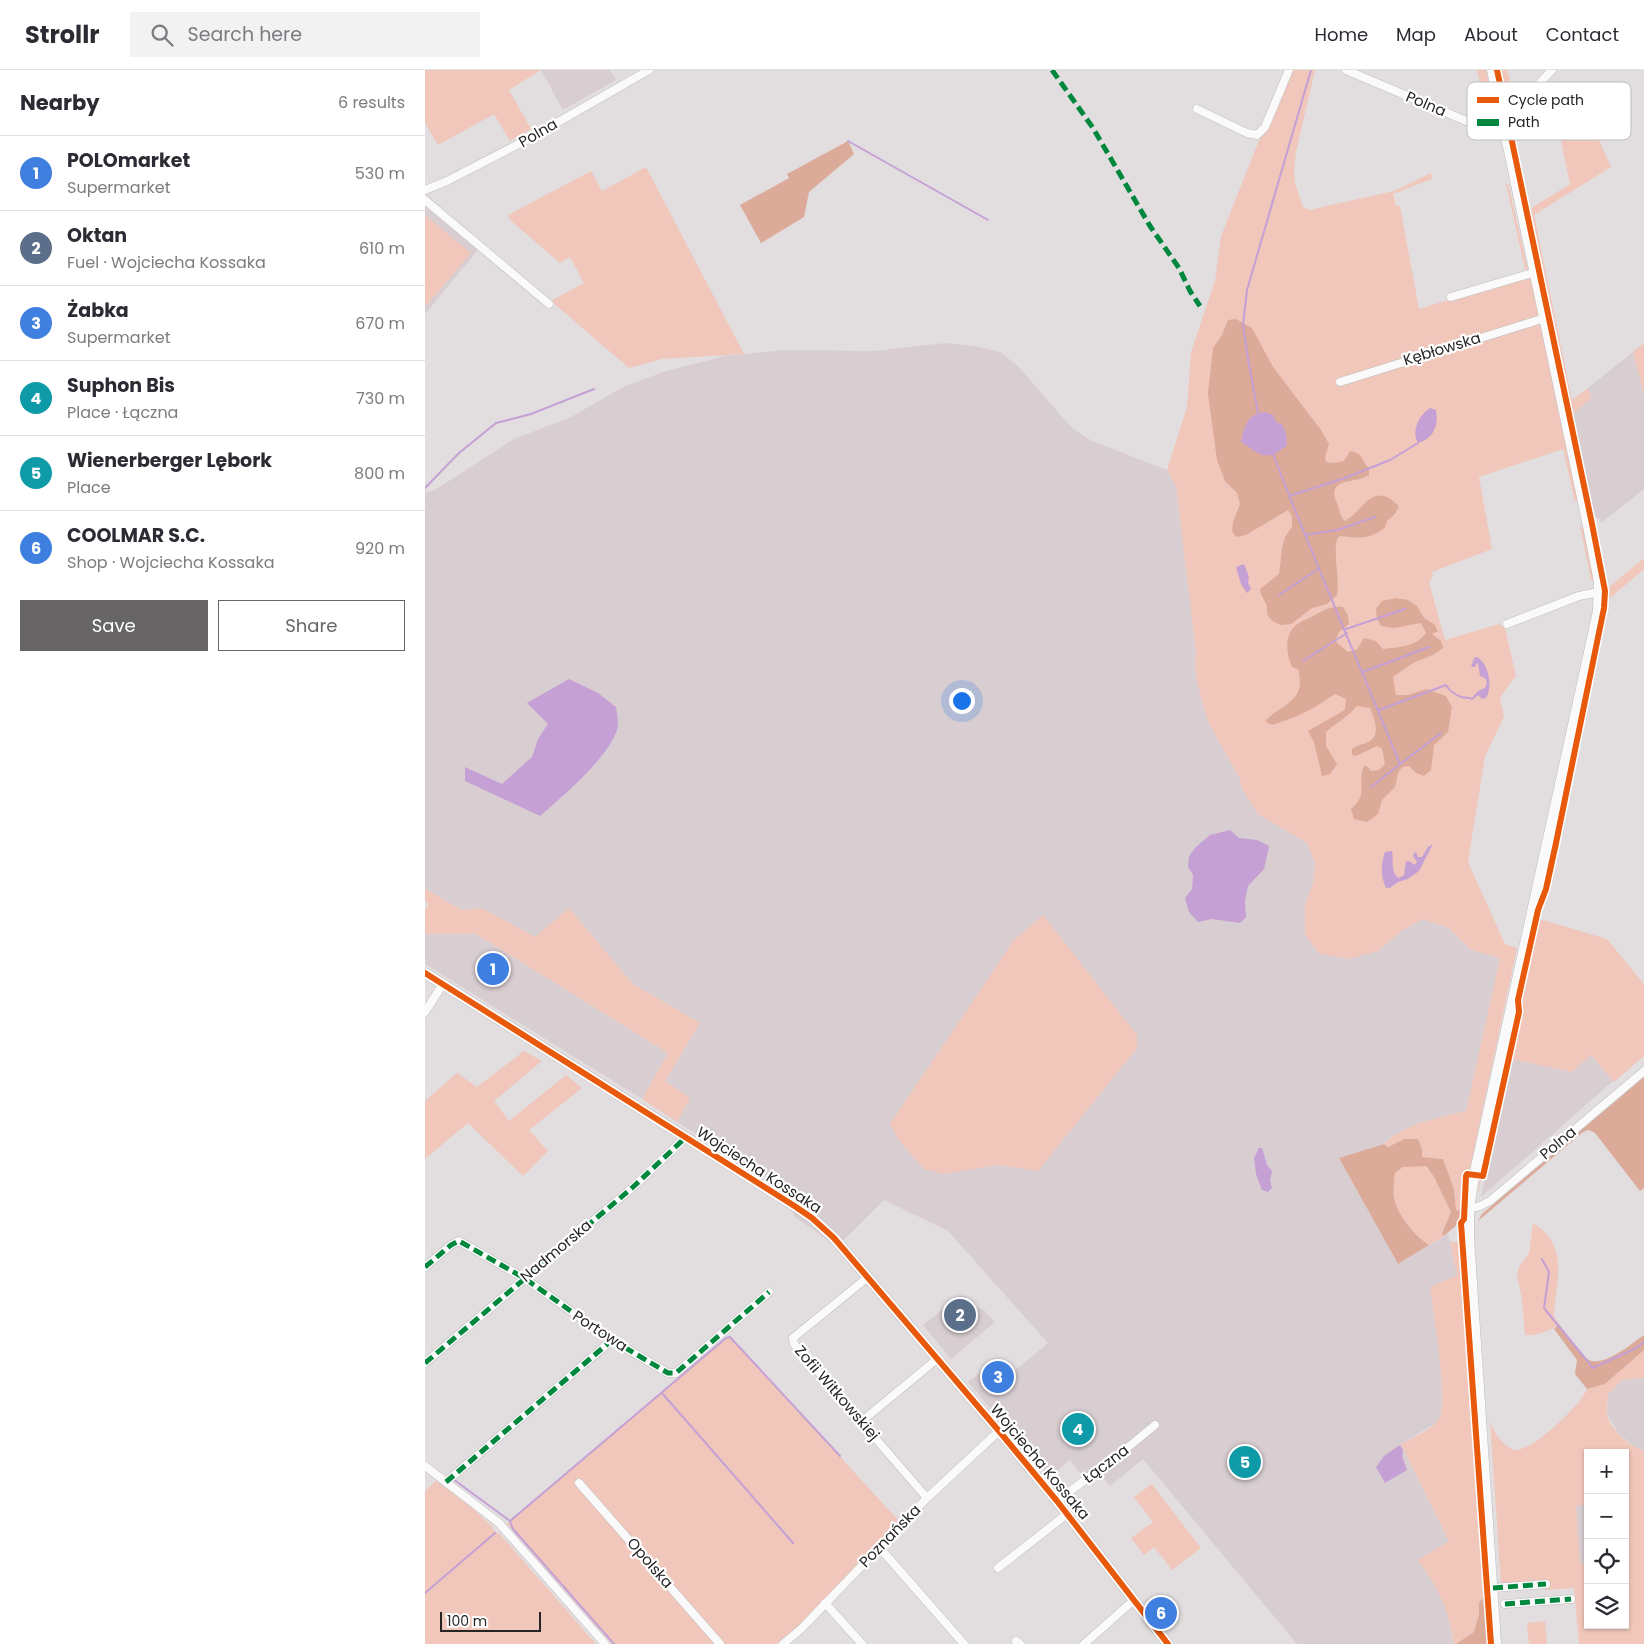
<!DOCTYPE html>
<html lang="en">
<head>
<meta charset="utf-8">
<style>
	:root { --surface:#fff; --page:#f2f2f3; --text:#2b2b33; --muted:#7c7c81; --line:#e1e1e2; --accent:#686566 }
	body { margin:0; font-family:Poppins,sans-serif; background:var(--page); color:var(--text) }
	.controls { position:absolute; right:15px; bottom:15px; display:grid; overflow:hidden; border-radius:0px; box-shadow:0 1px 4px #0004 }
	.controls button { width:45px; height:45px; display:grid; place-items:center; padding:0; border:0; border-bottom:1px solid var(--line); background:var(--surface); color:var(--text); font:25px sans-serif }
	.scale { position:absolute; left:15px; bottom:12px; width:101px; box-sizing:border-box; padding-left:5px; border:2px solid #262424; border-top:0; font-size:14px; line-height:18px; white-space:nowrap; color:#262424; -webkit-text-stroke:4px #fff; paint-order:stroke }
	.you { position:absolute; left:536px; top:630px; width:18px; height:18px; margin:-12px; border:4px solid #fff; border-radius:50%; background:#1a73e8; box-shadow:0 0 0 8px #1a73e833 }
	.badge { display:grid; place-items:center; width:32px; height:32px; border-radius:50%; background:var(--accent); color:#fff; font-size:16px; font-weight:700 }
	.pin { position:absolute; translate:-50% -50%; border:2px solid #fff; box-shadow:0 1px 5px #0006 }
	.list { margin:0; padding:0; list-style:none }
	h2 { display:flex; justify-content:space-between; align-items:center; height:65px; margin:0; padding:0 20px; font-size:21px }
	h2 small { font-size:16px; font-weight:400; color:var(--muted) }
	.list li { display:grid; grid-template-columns:32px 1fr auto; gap:15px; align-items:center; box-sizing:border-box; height:75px; padding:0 20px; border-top:1px solid var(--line) }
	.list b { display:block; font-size:19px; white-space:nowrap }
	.list p { margin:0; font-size:16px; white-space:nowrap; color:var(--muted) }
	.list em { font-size:16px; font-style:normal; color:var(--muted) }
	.actions { display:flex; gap:10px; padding:15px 20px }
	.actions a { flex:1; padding:11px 0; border:1px solid var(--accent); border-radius:0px; text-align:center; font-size:18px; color:var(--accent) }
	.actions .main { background:var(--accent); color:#fff }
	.icon { flex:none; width:28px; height:28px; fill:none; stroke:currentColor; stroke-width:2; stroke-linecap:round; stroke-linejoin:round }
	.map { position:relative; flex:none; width:1219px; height:1574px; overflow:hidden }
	header { display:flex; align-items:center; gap:30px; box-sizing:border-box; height:70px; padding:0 25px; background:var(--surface); border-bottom:1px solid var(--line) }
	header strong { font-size:24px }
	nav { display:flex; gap:28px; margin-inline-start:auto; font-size:18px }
	.search { width:350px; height:45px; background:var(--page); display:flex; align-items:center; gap:12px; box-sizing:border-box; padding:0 18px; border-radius:0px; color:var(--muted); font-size:19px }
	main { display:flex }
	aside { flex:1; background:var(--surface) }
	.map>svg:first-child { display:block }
</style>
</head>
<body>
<header>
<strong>Strollr</strong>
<div class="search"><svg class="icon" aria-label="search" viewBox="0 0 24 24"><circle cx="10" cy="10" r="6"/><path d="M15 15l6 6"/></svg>Search here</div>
<nav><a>Home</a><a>Map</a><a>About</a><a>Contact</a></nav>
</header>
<main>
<aside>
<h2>Nearby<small>6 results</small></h2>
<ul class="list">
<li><span class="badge" style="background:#3f7fe0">1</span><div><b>POLOmarket</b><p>Supermarket</p></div><em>530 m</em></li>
<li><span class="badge" style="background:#5c6f8a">2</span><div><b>Oktan</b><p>Fuel · Wojciecha Kossaka</p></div><em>610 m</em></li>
<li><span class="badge" style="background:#3f7fe0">3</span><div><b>Żabka</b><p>Supermarket</p></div><em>670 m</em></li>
<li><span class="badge" style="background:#0f9aa8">4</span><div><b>Suphon Bis</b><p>Place · Łączna</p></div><em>730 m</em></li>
<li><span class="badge" style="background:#0f9aa8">5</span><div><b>Wienerberger Lębork</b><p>Place</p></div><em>800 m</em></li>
<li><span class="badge" style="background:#3f7fe0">6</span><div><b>COOLMAR S.C.</b><p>Shop · Wojciecha Kossaka</p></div><em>920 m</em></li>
</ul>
<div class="actions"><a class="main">Save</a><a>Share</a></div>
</aside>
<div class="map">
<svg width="1219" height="1574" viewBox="0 0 1219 1574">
	<rect width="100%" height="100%" fill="#e2dee0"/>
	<path fill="#d8cdd1" d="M116,0H185L191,10L138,40Z
		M0,136L53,180L0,244Z
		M521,273L549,276L575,282L593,296L647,358L667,371L742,400L751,416L771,582L770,595L772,612L783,652L814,707L818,721L863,760L882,773L890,793L888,813L880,835L953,881L975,862L997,849L1024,858L1046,880L1075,888L1041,1041L1011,1048L967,1066L959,1074L914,1088L973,1194L1023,1164L1032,1205L1016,1298L1018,1343L1013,1352L976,1374L1024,1471L994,1490L1005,1506L1019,1532L1029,1574H872L718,1389L685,1416L675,1405L664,1414L645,1390L624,1408L543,1312L573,1288L587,1303L623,1273L523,1161L459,1130L412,1177L369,1146L367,1122L252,1052L265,1028L240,1011L275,953L208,914L144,838L110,868L57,838L37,840L0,819V423L10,420L89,369L146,347L198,317L241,301L300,286L360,280L448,281Z
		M1208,282L1219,325V419L1176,453L1173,447L1166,446L1146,345L1166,329L1163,318Z
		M0,864H51L243,983L217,1029L0,894Z
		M1166,985L1188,1011L1056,1127L1085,988L1147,1002Z
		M534,1226H540L550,1237L559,1240L570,1252L526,1289L498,1255Z
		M1219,1308V1381L1211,1378L1193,1363L1182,1344L1183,1324L1197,1310Z
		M1163,1434V1493L1155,1494L1151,1435Z"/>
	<path fill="#f0c7ba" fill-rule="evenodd" d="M0,0H116L84,20L106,59L85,71L69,44L13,75L0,53Z
		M862,0H890L871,82L869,101L870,113L878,137L884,140L969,121L1006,103L1007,109L968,124L971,136H975L994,239L1105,205L1153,429L1148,432L1149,428L1138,379L1054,407L1067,479L1007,502L1008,506L1004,512L1020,570L1074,554L1080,558L1091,606L1075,627L1079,647L1060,686L1043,792L1080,874L1092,878L1036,1141L1031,1140L1029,1119L1018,1089L997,1087L979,1069L963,1077L959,1074C980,1053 1013,1048 1041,1041L1075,888L1046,880L1024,858L997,849L975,862L953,881L923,889L893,883L880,864V835L888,813L890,793L882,773L833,744L818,721L814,707L783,652L772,612L770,595L771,582L751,416L742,400L762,337L766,282L790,211L796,166Z
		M1052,0H1061L1073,57L1064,54Z
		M1073,0H1082L1093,37L1085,53Z
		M1162,43L1186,97L1109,145L1147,330L1163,318L1166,329L1146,345L1105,139L1145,114L1133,56Z
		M221,97L319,284L237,289L204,298L126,231L159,213L145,187L135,193L85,150L83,145L166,101L177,121Z
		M1083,113L1103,200L1100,199L1081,114Z
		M0,145L46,183L0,237Z
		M1219,273V325L1208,282Z
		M1155,456L1158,457L1160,462L1170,509L1166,510Z
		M1219,488V499L1184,529L1180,539L1159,640L1156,636L1178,530L1182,519Z
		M1157,646L1115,851L1118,850L1182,869L1219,914V986L1189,1012L1166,985L1147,1002L1086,989L1053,1123L1054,1114L1154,649Z
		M0,819L37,840L57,838L110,867L144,838L208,914L275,953L240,1011L265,1028L252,1052L217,1029L243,983L51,864H0V839L4,834L0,831Z
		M618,845L712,965V978L613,1101L572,1095L519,1104L499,1099L473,1069L465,1054L589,870Z
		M99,981L117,991L69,1031L84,1051L141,1005L157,1018L104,1060L123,1081L98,1106L43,1053L0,1089V1031L32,1003L52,1017Z
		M989,1095L1000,1096L1009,1107L1026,1142L1017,1162L1019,1166L1004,1175C991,1167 977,1150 971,1135C967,1126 969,1113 970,1103L978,1097Z
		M1108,1153C1144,1176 1132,1206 1129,1242V1247L1134,1254C1126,1261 1111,1266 1100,1265L1097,1230L1092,1204L1094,1197L1104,1183Z
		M1025,1172H1038L1048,1290L1062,1523L1054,1533V1545L1049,1562L1031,1574H1029C1023,1539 1014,1518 993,1490L1024,1471L976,1374C986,1369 1009,1358 1014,1349C1024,1334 1008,1240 1005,1217L1032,1205Z
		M305,1267L474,1451L373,1556L351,1574H187L82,1454L301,1268Z
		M1219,1280V1308L1197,1310L1183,1324C1183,1330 1181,1339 1182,1345C1187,1361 1204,1376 1219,1381V1574H1154L1149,1518L1121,1520V1511L1076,1514L1065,1350C1068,1363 1076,1373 1088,1380C1105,1384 1156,1335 1162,1319L1180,1314ZM1163,1383H1200V1555H1163V1493L1155,1494L1151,1436L1163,1434Z
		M11,1411L45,1436L68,1457L67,1458L73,1464L74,1463L171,1574H0V1421Z
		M727,1414L776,1478L747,1500L729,1477L719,1485L706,1468L728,1452L709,1427Z
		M1120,1551L1122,1574H1104L1102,1553Z"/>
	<path fill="#dcaa98" d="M423,71L429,84L384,122L379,147L336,173L315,135L364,108L362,104Z
		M811,249L827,258L848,297L896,360L904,374L900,387L901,392L909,393L919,391L925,381C940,384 935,390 944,398V405C931,414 900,407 912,433C915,439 915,447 920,451C939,441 947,409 974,436L970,444L962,451L960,458C942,470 935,468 915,466L912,469C908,488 915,506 912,525L902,534L887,538L866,554L856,555L847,551L842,544V536L836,524L835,519L854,504L857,479L860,467L867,457V447L863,440L821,465L811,467L807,461L808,452L815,434L812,423L800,411L792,390L783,324L788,278L797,265L803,250Z
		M971,528L983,530L992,536L999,548L1009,554L1013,561L1007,564L1016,571L1018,578L1008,585L988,593L968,607L971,625H983L1001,619L1021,626L1027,637L1023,662L1009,675L1006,700L999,706L991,703L984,696L977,697L973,703L970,717L957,730L953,744L942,752L929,749L926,739C945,722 931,716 939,696H942L946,701L954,700L960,694L957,679L952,676L931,686L927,685V679C932,675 936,675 941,673C957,667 950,650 945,638L932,636C922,648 912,652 901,662V676L912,694L905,704L897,706L889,672L883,661L920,640L921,629L910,624C890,638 870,649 846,655L840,651C858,633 882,632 873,599L867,597C862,585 859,569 868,558C872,553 882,549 888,546C899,540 906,536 918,537L923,546L924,554L914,562L910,571L923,582L932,579L939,568L951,571L958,579C974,577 991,577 1001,563L996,553L969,558L956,556L952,549L951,539L957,531Z
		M1219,1007V1118L1215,1121L1170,1063L1164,1060L1158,1062L1053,1151L1057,1144Z
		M979,1069H993L997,1079V1087L1018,1089L1029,1119L1031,1140L1036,1141L1035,1152L1019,1166L1017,1163L1026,1142L1009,1107L1001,1096L978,1097L970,1103C969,1113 967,1126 971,1135C977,1150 991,1167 1004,1175L973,1194L914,1088L959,1074L963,1077Z
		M1134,1254C1142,1265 1152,1283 1164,1290C1180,1297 1207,1273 1219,1265V1280L1180,1314L1162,1319L1150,1304L1152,1290L1129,1259Z
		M1062,1523L1066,1574H1031L1049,1562L1054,1545V1533Z"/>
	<path fill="#c5a0d5" d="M1005,338L1011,340C1014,356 1008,369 993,373C986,361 994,345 1005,338Z
		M840,342L848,345L851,352L857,354L861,364L862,375C841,393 836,385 816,372C819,357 822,344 840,342Z
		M819,494L824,507L823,512L826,519L822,523L816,514L811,497Z
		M1052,587C1064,594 1068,617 1061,628L1057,629L1053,625L1047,630H1045L1053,621L1060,618L1062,612L1060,608L1055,606L1053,593L1051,594L1050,597H1046L1049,588Z
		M144,609L173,623L191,637C192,644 194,654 192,660C182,689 138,726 115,746L40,711V697L77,714L107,687L113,669L123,654L102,633Z
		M805,760L814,768L832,770L844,776L839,799L823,816L820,831L821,847L815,853L787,849L773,852L764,842L760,828L767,819L768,805L763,797L764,786L771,777L785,765Z
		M1008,774L994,801L983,809L973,812L965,818H961C955,805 956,795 960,782L967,781C969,791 965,802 974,808L979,805L981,791L986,792L989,795L992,792L988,786L989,783L991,782L993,787H997L1003,777Z
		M834,1078H837L842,1095L847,1101L845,1111L847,1118L843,1122L837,1120L831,1104L829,1088Z
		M975,1375L978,1380L977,1386L982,1400L960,1413L951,1397L959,1386Z"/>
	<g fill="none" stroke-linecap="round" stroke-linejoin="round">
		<path stroke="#c5a0d5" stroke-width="2" d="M423,71L563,150
			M833,343L823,289L818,255L822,220L886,0
			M848,384C888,488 933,591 975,694L1016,663
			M0,418L34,383L71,353L106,344L169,319
			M864,426L920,408L965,390L993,373
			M880,465L912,460L950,447
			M854,525L893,499
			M921,559L980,539
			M878,591L922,563
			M938,602L1004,577
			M954,640L1021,615C1026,623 1035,628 1045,628
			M946,717L975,694
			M1117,1189L1124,1202L1119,1238L1168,1298L1211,1278L1219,1272
			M237,1323L368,1473
			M28,1409L85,1451L88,1459L189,1574
			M85,1451L301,1268L305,1267L415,1386
			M0,1523L70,1463"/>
		<defs>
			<path id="street" d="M921,0L1072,64L1081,66L1090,60L1110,18L1127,0
				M772,39L822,63L832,65L840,57L864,0
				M0,120L22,111L107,67L224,0
				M0,130L124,234
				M1026,227L1104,204
				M915,312L1120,248
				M1082,554L1154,526L1174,522
				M0,942L18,914
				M1044,1139L1055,1136L1065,1131L1219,1001
				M0,1197L26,1175L34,1171L99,1208L187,1270L243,1303H251L344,1222
				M443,1207L368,1268L369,1274L502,1428
				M0,1293L207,1118L261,1067
				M437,1351L512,1289
				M0,1396L74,1453L180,1574
				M21,1412L187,1270
				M154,1413L295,1574
				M632,1431L696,1383L730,1355
				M454,1477L539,1574
				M573,1498L642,1444
				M1068,1518L1121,1514
				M400,1533L437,1574
				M1080,1534L1146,1529
				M591,1571L595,1574
				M358,1574L376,1559L502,1428L574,1361
				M659,1574L709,1530"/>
			<path id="secondary" d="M1067,0L1163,456L1174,512L1173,541L1049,1106L1044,1139V1169L1071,1574
				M0,903L371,1137L387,1148L409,1168L574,1361L632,1431L743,1574"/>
		</defs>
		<use href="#street" stroke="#bfbdbe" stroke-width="9"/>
		<use href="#secondary" stroke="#bfbdbe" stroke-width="11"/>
		<use href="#street" stroke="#fbfafa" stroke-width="8"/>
		<use href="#secondary" stroke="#fbfafa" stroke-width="10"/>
		<path stroke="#00873e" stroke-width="5" stroke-dasharray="10 5" stroke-linecap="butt" d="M627,0L668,58L725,156L754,198L765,221L775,236
			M0,1197L26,1175L34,1171L99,1208L187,1270L243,1303H251L344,1222
			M0,1293L207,1118L261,1067
			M21,1412L187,1270
			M1068,1518L1121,1514
			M1080,1534L1146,1529"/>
		<defs>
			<path id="cycleway" d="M0,903L371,1137L387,1148L409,1168L574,1361L632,1431L743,1574
				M1066,1574L1036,1153L1039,1149L1041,1106L1042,1104L1058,1106L1094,942L1093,930L1113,840L1121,819L1131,773L1179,538L1180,521L1167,454L1072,0"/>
		</defs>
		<use href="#cycleway" stroke="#fff" stroke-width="9"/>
		<use href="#cycleway" stroke="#e8590c" stroke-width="6"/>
	</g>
	<g text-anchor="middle" stroke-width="4.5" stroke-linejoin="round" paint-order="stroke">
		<g font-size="15" fill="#262424" stroke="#fff">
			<text transform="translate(1001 34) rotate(23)" y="5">Polna</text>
			<text transform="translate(113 63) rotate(-30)" y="5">Polna</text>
			<text transform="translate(1017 279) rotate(-17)" y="5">Kębłowska</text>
			<text transform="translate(1133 1073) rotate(-40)" y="5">Polna</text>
			<text transform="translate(334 1100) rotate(33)" y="5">Wojciecha Kossaka</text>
			<text transform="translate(131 1181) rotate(-40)" y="5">Nadmorska</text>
			<text transform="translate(175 1261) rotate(33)" y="5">Portowa</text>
			<text transform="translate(412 1323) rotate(49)" y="5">Zofii Witkowskiej</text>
			<text transform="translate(615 1392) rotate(50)" y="5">Wojciecha Kossaka</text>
			<text transform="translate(681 1394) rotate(-37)" y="5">Łączna</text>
			<text transform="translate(465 1466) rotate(-46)" y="5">Poznańska</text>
			<text transform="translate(225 1493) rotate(49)" y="5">Opolska</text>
		</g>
	</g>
	<rect x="1042" y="12" width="164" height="58" rx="8" fill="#fff" stroke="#bebdbd" stroke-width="1"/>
	<rect x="1052" y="27" width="22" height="6" fill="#e8590c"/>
	<rect x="1052" y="49" width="22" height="7" fill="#00873e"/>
	<g font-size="14" fill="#262424">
		<text x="1083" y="35">Cycle path</text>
		<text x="1083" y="57">Path</text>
	</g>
</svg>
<div class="controls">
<button>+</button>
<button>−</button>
<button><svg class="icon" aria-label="locate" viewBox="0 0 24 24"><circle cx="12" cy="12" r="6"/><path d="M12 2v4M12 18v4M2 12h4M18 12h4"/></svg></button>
<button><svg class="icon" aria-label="layers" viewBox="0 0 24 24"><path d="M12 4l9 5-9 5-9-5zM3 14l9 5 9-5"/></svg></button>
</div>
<div class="scale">100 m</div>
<div class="you"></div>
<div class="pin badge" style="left:68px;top:899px;background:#3f7fe0">1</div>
<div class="pin badge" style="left:535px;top:1245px;background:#5c6f8a">2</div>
<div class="pin badge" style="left:573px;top:1307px;background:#3f7fe0">3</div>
<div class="pin badge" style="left:653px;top:1359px;background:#0f9aa8">4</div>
<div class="pin badge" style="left:820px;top:1392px;background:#0f9aa8">5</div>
<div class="pin badge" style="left:736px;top:1543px;background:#3f7fe0">6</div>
</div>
</main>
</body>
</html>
